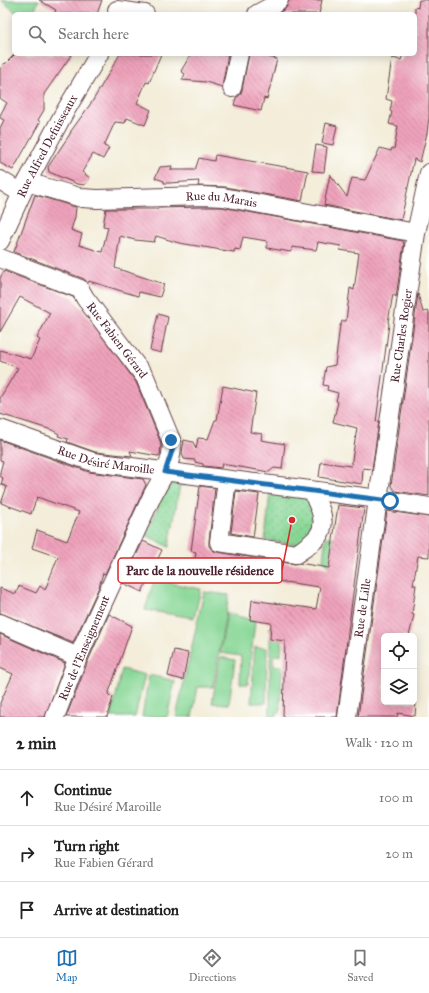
<!DOCTYPE html>
<html lang="en">
<head>
<meta charset="utf-8">
<style>
	:root { --surface:#fff; --page:#f6f6f6; --text:#222; --muted:#767676; --line:#e0e0e0; --accent:#1f6fb2 }
	body { margin:0; font-family:"IM FELL Great Primer",serif; background:var(--page); color:var(--text) }
	.controls { position:absolute; right:12px; bottom:12px; display:grid; overflow:hidden; border-radius:6px; box-shadow:0 2px 10px #0003 }
	.controls button { width:36px; height:36px; display:grid; place-items:center; padding:0; border:0; border-bottom:1px solid var(--line); background:var(--surface); color:var(--text); font:20px sans-serif }
	.stop { position:absolute; width:12px; height:12px; margin:-9px; border:3px solid #1f6fb2; border-radius:50%; background:#fff }
	.stop.end { background:#1f6fb2; border-color:#fff; box-shadow:0 1px 4px #0008 }
	.list { margin:0; padding:0; list-style:none }
	h2 { display:flex; justify-content:space-between; align-items:center; height:52px; margin:0; padding:0 16px; font-size:17px }
	h2 small { font-size:13px; font-weight:400; color:var(--muted) }
	.list li { display:grid; grid-template-columns:26px 1fr auto; gap:12px; align-items:center; box-sizing:border-box; height:56px; padding:0 16px; border-top:1px solid var(--line) }
	.list b { display:block; font-size:15px; white-space:nowrap }
	.list p { margin:0; font-size:13px; white-space:nowrap; color:var(--muted) }
	.list em { font-size:13px; font-style:normal; color:var(--muted) }
	.icon { flex:none; width:22px; height:22px; fill:none; stroke:currentColor; stroke-width:2; stroke-linecap:round; stroke-linejoin:round }
	.map { position:relative; flex:none; width:429px; height:717px; overflow:hidden }
	.search { position:absolute; background:var(--surface); box-shadow:0 2px 10px #0003; left:12px; right:12px; top:12px; height:44px; display:flex; align-items:center; gap:10px; box-sizing:border-box; padding:0 14px; border-radius:6px; color:var(--muted); font-size:15px }
	.sheet { height:220px; background:var(--surface) }
	nav { display:flex; justify-content:space-around; align-items:center; box-sizing:border-box; height:56px; border-top:1px solid var(--line); background:var(--surface); font-size:11px; color:var(--muted) }
	nav a { display:grid; justify-items:center; gap:2px }
	nav .on { color:var(--accent) }
	.map>svg:first-child { display:block }
</style>
</head>
<body>
<div class="map">
<svg width="429" height="717" viewBox="0 0 429 717">
	<defs>
		<pattern id="park-dots" width="8" height="8" patternUnits="userSpaceOnUse"><rect width="8" height="8" fill="#88d796"/><path d="M2 2h.1M6 6h.1" fill="none" stroke="#77b881" stroke-width="1.8" stroke-linecap="round"/></pattern>
		<pattern id="building-back-hatch" width="6" height="6" patternUnits="userSpaceOnUse"><rect width="6" height="6" fill="#efa3bc"/><path d="M-1 5l2 2M0 0l6 6M5-1l2 2" fill="none" stroke="#c48499"/></pattern>
	</defs>
	<rect width="100%" height="100%" fill="#fff"/>
	<filter id="ink" filterUnits="userSpaceOnUse"><feTurbulence type="fractalNoise" baseFrequency=".025" numOctaves="2"/><feDisplacementMap in="SourceGraphic" scale="8" xChannelSelector="R" yChannelSelector="G"/><feConvolveMatrix kernelMatrix="1 2 1 2 8 2 1 2 1" color-interpolation-filters="sRGB"/></filter>
	<filter id="wash" filterUnits="userSpaceOnUse"><feTurbulence type="fractalNoise" baseFrequency=".012" numOctaves="4" result="noise"/><feDisplacementMap in="SourceGraphic" scale="16" xChannelSelector="R" yChannelSelector="G"/><feGaussianBlur stdDeviation="0.9" result="paint"/><feColorMatrix in="noise" values="0 0 0 0 0 0 0 0 0 0 0 0 0 0 0 0 0 1.4 0 .05"/><feComposite in="paint" operator="in"/></filter>
	<g filter="url(#wash)">
		<rect width="100%" height="100%" fill="#f3edd9"/>
		<path fill="#88d796" stroke="#697b60" d="M1,0H39L33,14H18Z
			M326,537L335,538L331,567L328,570L329,567L323,559Z
			M154,580L201,589L194,618L145,610Z
			M204,592L229,595L213,687H198L192,717H176Z
			M227,613L255,621L248,684H240L241,656L220,653Z
			M270,627L283,629L281,655L270,656Z
			M255,647L267,648L266,703H251Z
			M220,657L235,660L229,704L212,703Z
			M270,658H273L274,666H282L280,713L277,712L276,717H270Z
			M122,669L145,675L135,717H111Z
			M149,675L175,681L167,717H142Z"/>
		<path fill="url(#park-dots)" stroke="#697b60" d="M177,481L186,482L185,486L180,485L169,547L146,535L165,490L169,485Z
			M270,492L303,496L309,500L316,508V531L297,545L265,540Z"/>
		<g id="blocks">
			<path fill="url(#building-back-hatch)" d="M39,0H102L97,14H54L56,10Z
				M289,0H322L319,14H279L286,8Z
				M419,0H429V117L427,133L420,162L414,159L401,220L324,205L330,174L347,197L352,178L365,180L380,148L391,151L392,148L394,149L398,126L389,124L392,112L390,111L392,101L386,99L392,58L401,60L403,54H415V7L418,8Z
				M15,54H72L44,94V110L38,120L40,122L13,170L0,163V128L4,120L0,118V115L7,103L0,98V69L4,63L5,64Z
				M120,54H161L149,83L146,82L137,103L151,110L145,125L127,118L125,123L115,122L104,146L109,148L103,159L93,154L82,172L90,178L85,185L77,184L49,172L48,167L70,134L71,131L92,102Z
				M191,54H228L222,87L206,82L182,80L185,74L181,71Z
				M249,54H269L268,57L277,59L267,99L264,98L261,111L234,105L236,98L240,95L242,90Z
				M326,123L337,126L333,145L322,143Z
				M316,145L327,147L324,172L312,171Z
				M215,155L308,171L302,201L225,187L198,186L199,181L169,183H164V181L155,178L160,167L172,166L171,170H195L199,158L214,161Z
				M35,195L76,207L75,217L71,230L82,234L79,245L102,252L108,227L103,226L106,209H158V208L203,207H222L403,241L404,244L396,297L393,294L388,322L389,324L376,422L379,421L372,469L363,468L362,484L319,477L321,462L351,466L357,428L333,422L338,402L336,401L338,393L327,390L328,386L323,385L326,367L335,365L340,325H341L342,321H346L350,288L354,290L359,253L340,250L341,246L318,242L316,250L292,247L291,252L267,248V241L243,237L240,250L235,249L234,252L179,243L156,236L154,242L135,240L120,236L115,268L164,284L160,297L139,292L138,296L89,281L88,283L84,279L14,252Z
				M4,271L73,297L136,382L161,443L160,455L158,456L130,451L132,456L95,452L67,442L68,439L58,436L59,434L52,430L0,414V398L18,368L0,361V350L31,359L40,340L37,338L50,313L20,297L0,332V278Z
				M418,294L423,312L429,311V496L395,491L391,486Z
				M158,314L168,317L161,353L150,350Z
				M223,386L256,393L250,432L262,434L261,440L285,444L282,469L274,468L269,472L222,464L221,468L203,466V464L195,462V460L184,459L182,453L184,440L193,442L196,449L198,438L208,439L215,420H217Z
				M0,440L89,472L143,479L146,485L105,574L103,573L99,587L73,643L0,613V588L16,594L19,586L36,593L40,586L45,590L58,557L32,548L37,530L67,541L79,512L37,497L31,514L1,503L7,487L1,484L3,478L0,476V472L3,461L0,460Z
				M200,486L215,488L209,541V546L212,550L217,552L294,564L299,563L329,568L338,505L364,508L337,717H283L285,641L270,639L271,623L250,620L252,600L316,609L320,587L206,571L205,580L192,578L196,552L191,551Z
				M236,491L259,494L253,537L231,533Z
				M387,511L429,517V557L418,556L413,585H416L412,614L414,615L409,636H384V702H416L415,716L398,713L397,717H358Z
				M143,541L162,550L142,592L123,583Z
				M109,614L132,626L108,695L113,697L107,717H66L88,661Z
				M0,634L65,663L45,717H0V703L13,674L0,668Z
				M174,650L188,653L183,680L168,676Z"/>
		</g>
	</g>
	<g filter="url(#ink)">
		<use href="#blocks" fill-opacity="0" stroke="#633e45" stroke-width="1"/>
		<g fill="none" stroke-linecap="round" stroke-linejoin="round">
			<defs>
				<g id="minor">
					<path d="M117,10L145,14"/>
					<path d="M257,14L272,6L279,0"/>
					<path d="M232,88L239,54"/>
					<path d="M0,180L21,193"/>
					<path id="s1" d="M27,182L82,198L97,199L203,196L223,197L416,233"/>
					<path id="s2" d="M0,241L27,182L63,115L99,54"/>
					<path id="s3" d="M0,258L80,289L85,298L145,377L171,440C175,459 162,478 153,494L78,657L55,717"/>
					<path id="s4" d="M0,429L93,462L379,499L429,507"/>
					<path d="M227,480L219,542L296,554C314,542 329,533 320,509C317,502 314,499 315,491"/>
					<path d="M0,623L78,657"/>
					<path id="s5" d="M347,717L416,233L429,173"/>
				</g>
			</defs>
			<use href="#minor" stroke="#633e45" stroke-width="20"/>
			<use href="#minor" stroke="#fff" stroke-width="18"/>
		</g>
	</g>
	<g fill="none" stroke-linecap="round" stroke-linejoin="round" filter="url(#ink)">
		<path stroke="#1f6fb2" stroke-width="5" d="M171,440L173,448L165,472L390,501"/>
	</g>
	<g text-anchor="middle" stroke-width="3" stroke-linejoin="round" paint-order="stroke">
		<g font-size="12" fill="#4a1f2b" stroke="#fff">
			<text dy="4" stroke="none"><textPath href="#s2" startOffset="106">Rue Alfred Defuisseaux</textPath></text>
			<text dy="4" stroke="none"><textPath href="#s1" startOffset="197">Rue du Marais</textPath></text>
			<text dy="4" stroke="none"><textPath href="#s5" startOffset="385">Rue Charles Rogier</textPath></text>
			<text dy="4" stroke="none"><textPath href="#s3" startOffset="149">Rue Fabien Gérard</textPath></text>
			<text dy="4" stroke="none"><textPath href="#s4" startOffset="111">Rue Désiré Maroille</textPath></text>
			<text dy="4" stroke="none"><textPath href="#s5" startOffset="110">Rue de Lille</textPath></text>
			<text transform="translate(84 648) rotate(-67)" y="4">Rue de l'Enseignement</text>
		</g>
	</g>
	<path fill="none" stroke="#d62828" stroke-width="1.5" d="M292 520L282 570"/>
	<circle fill="#d62828" stroke="#fff" stroke-width="1.5" cx="292" cy="520" r="4"/>
	<rect fill="#fff" stroke="#d62828" stroke-width="1.5" x="118" y="558" width="164" height="25" rx="4"/>
	<g font-size="13" text-anchor="middle" font-weight="bold" fill="#4a1f2b">
		<text x="200" y="575">Parc de la nouvelle résidence</text>
	</g>
</svg>
<div class="controls">
<button><svg class="icon" aria-label="locate" viewBox="0 0 24 24"><circle cx="12" cy="12" r="6"/><path d="M12 2v4M12 18v4M2 12h4M18 12h4"/></svg></button>
<button><svg class="icon" aria-label="layers" viewBox="0 0 24 24"><path d="M12 4l9 5-9 5-9-5zM3 14l9 5 9-5"/></svg></button>
</div>
<div class="stop" style="left:390px;top:501px"></div>
<div class="stop end" style="left:171px;top:440px"></div>
<div class="search"><svg class="icon" aria-label="search" viewBox="0 0 24 24"><circle cx="10" cy="10" r="6"/><path d="M15 15l6 6"/></svg>Search here</div>
</div>
<section class="sheet">
<h2>2 min<small>Walk · 120 m</small></h2>
<ul class="list">
<li><svg class="icon" aria-label="ahead" viewBox="0 0 24 24"><path d="M12 20V5M6 11l6-6 6 6"/></svg><div><b>Continue</b><p>Rue Désiré Maroille</p></div><em>100 m</em></li>
<li><svg class="icon" aria-label="right" viewBox="0 0 24 24"><path d="M7 20v-9h11M14 6l5 5-5 5"/></svg><div><b>Turn right</b><p>Rue Fabien Gérard</p></div><em>20 m</em></li>
<li><svg class="icon" aria-label="arrive" viewBox="0 0 24 24"><path d="M6 21V4h12l-3 4 3 4H6"/></svg><div><b>Arrive at destination</b></div></li>
</ul>
</section>
<nav>
<a class="on"><svg class="icon" aria-label="map" viewBox="0 0 24 24"><path d="M3 6l6-2 6 2 6-2v14l-6 2-6-2-6 2zM9 4v14M15 6v14"/></svg>Map</a>
<a><svg class="icon" aria-label="directions" viewBox="0 0 24 24"><path d="M12 3l9 9-9 9-9-9zM9 14v-3h6M13 9l2 2-2 2"/></svg>Directions</a>
<a><svg class="icon" aria-label="saved" viewBox="0 0 24 24"><path d="M7 4h10v16l-5-4-5 4z"/></svg>Saved</a>
</nav>
</body>
</html>
